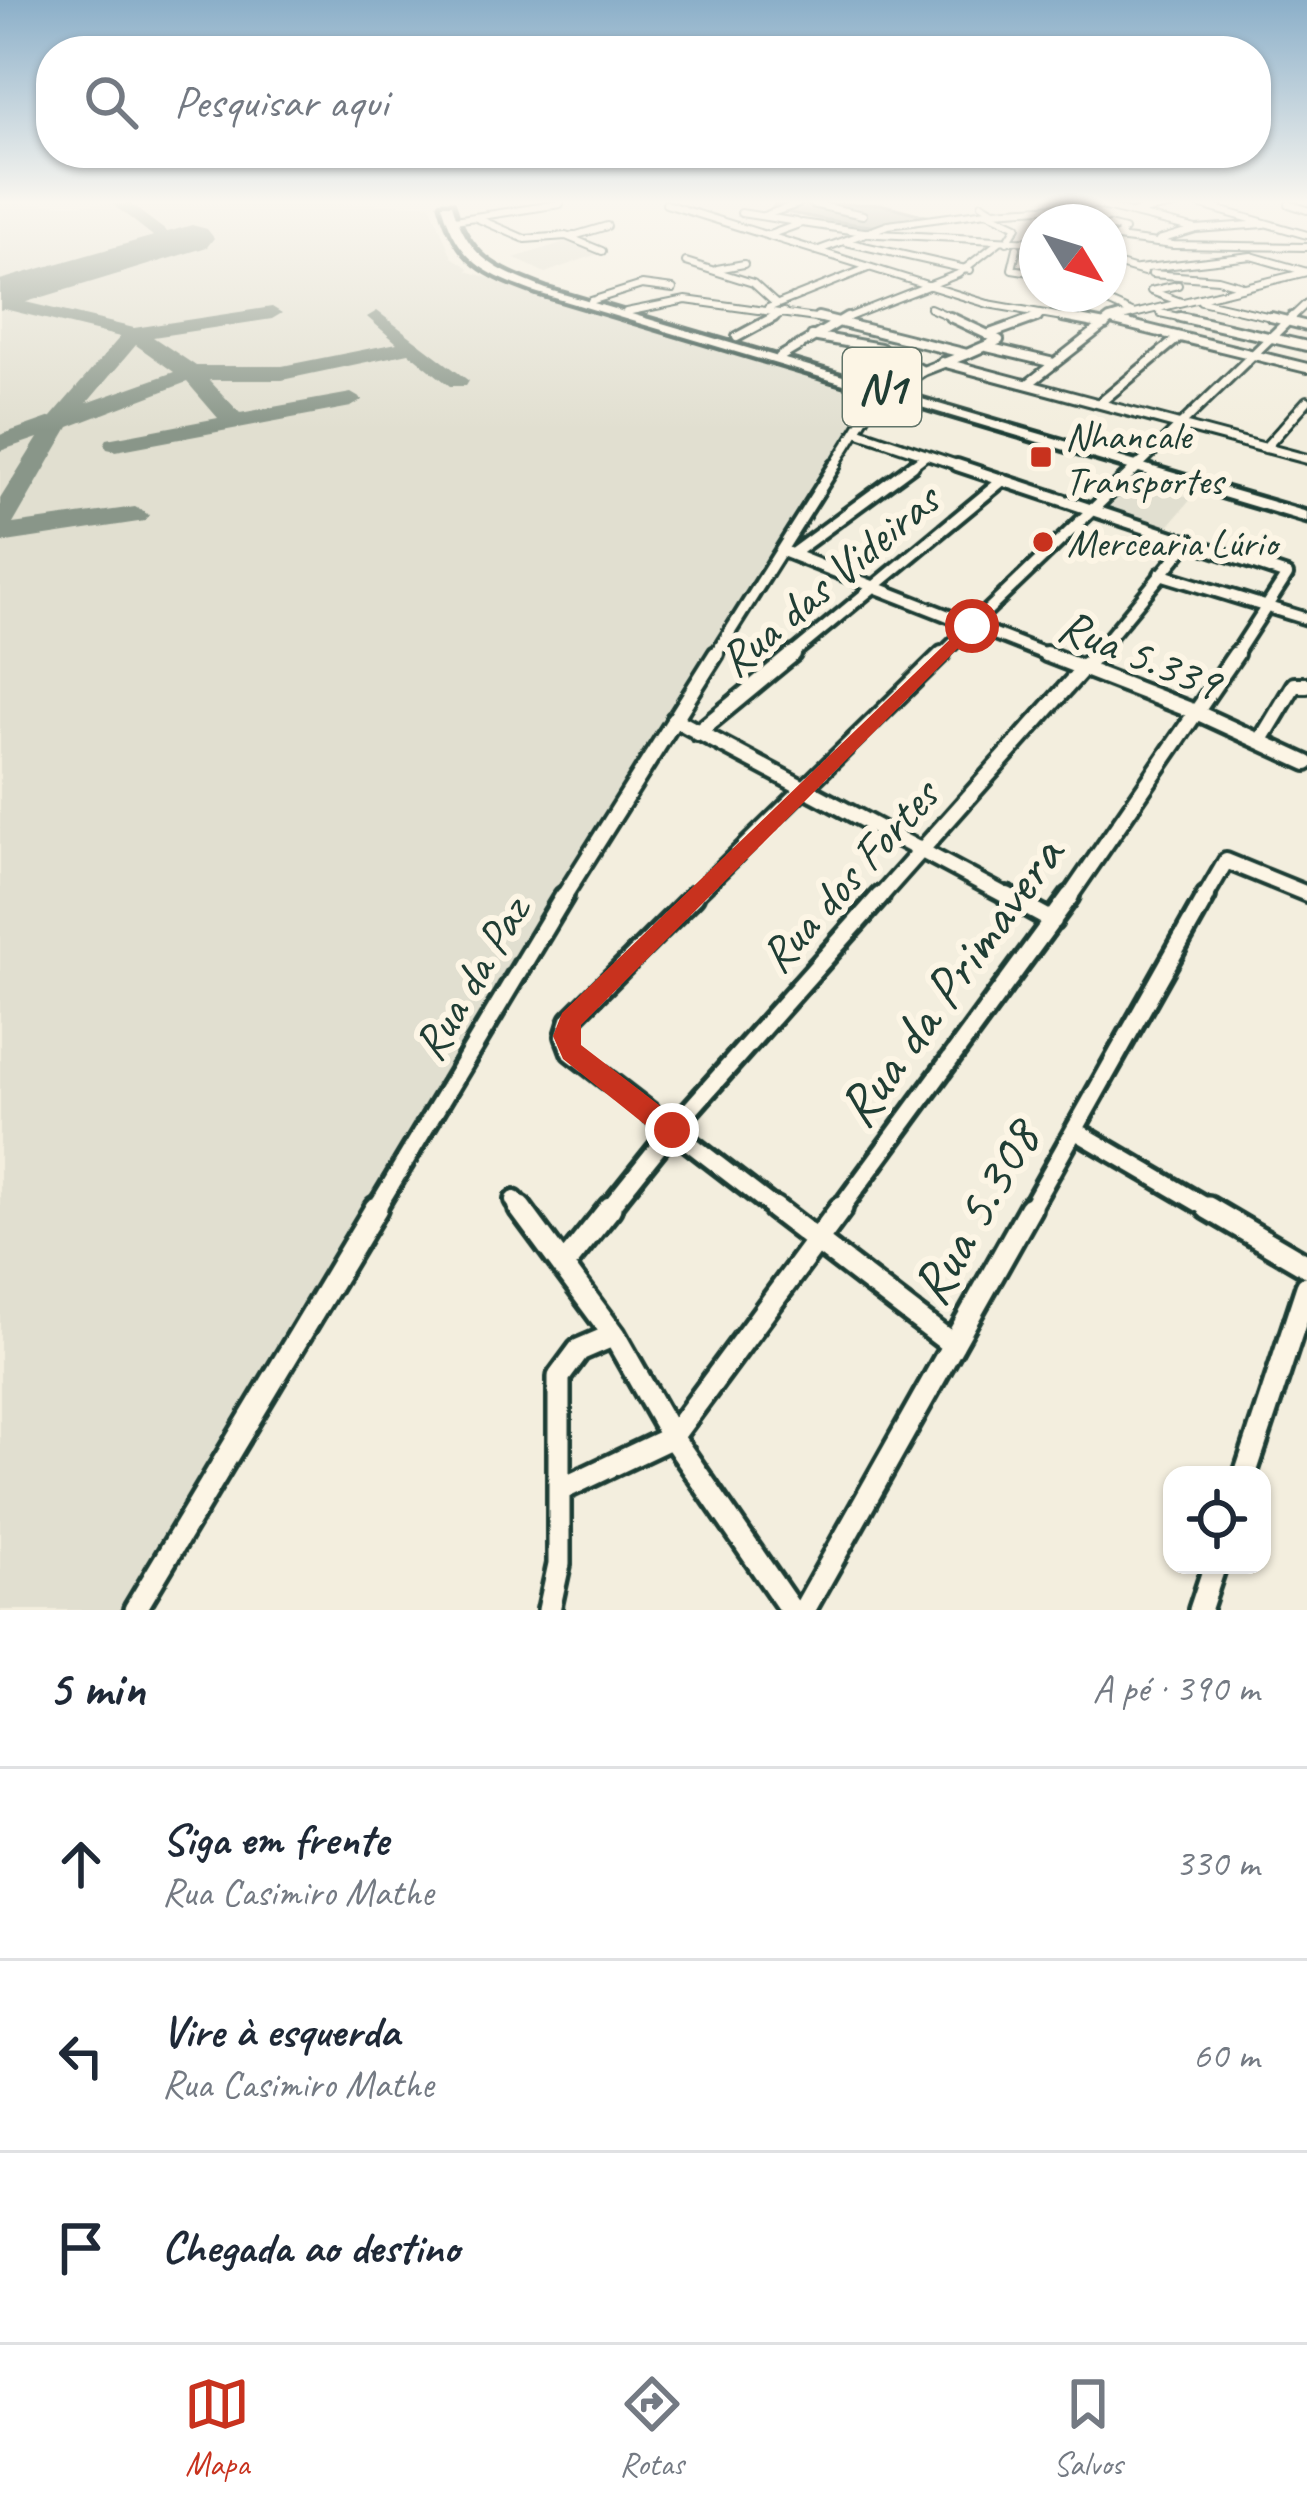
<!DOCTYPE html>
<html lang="pt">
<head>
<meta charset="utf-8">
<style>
	:root { --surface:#fff; --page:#f2f2f3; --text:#1f2937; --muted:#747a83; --line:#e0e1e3; --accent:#c8321e }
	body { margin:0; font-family:Caveat,sans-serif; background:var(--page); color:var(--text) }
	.controls { position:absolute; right:36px; bottom:36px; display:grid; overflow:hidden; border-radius:24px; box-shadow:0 3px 9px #0004 }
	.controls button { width:108px; height:108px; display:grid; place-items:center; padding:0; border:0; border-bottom:3px solid var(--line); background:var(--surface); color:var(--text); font:60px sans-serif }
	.compass { position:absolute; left:1019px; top:204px; width:108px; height:108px; border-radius:50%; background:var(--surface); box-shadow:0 3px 9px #0004; rotate:128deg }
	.stop { position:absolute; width:36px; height:36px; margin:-27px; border:9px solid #c8321e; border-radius:50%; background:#fff }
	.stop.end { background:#c8321e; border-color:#fff; box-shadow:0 3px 12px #0008 }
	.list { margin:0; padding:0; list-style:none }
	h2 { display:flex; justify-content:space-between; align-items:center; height:156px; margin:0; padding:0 48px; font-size:51px }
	h2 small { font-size:39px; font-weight:400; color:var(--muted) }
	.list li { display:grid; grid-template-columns:78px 1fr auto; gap:36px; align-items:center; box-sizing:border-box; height:192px; padding:0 48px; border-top:3px solid var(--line) }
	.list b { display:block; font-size:45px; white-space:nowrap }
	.list p { margin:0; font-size:39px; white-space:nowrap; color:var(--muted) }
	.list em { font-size:39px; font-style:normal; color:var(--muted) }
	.icon { flex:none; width:66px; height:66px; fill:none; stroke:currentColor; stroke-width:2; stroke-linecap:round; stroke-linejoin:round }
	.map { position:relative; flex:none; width:1307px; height:1610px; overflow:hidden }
	.search { position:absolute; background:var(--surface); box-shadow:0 3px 9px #0004; left:36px; right:36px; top:36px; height:132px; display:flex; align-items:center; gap:30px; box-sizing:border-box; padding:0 42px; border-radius:48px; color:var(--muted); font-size:45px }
	.sheet { height:732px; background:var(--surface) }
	nav { display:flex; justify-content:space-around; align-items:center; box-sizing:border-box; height:168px; border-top:3px solid var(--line); background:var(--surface); font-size:33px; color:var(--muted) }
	nav a { display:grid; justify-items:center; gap:6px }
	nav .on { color:var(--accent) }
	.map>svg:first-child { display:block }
</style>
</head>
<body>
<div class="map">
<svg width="1307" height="1610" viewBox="0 0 1307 1610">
	<rect width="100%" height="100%" fill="#f3eede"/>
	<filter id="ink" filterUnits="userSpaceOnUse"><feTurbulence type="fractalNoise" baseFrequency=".00833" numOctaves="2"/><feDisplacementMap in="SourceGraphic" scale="24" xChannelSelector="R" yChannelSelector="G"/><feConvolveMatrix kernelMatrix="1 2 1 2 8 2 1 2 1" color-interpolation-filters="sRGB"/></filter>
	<g filter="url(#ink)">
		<path fill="#e1dfd0" d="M0,204H430L452,257L469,268L467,271L878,400L764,590L702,678L141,1610H0Z
			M571,240L603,252L545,273L514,258Z
			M1136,481L1192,498L1165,530L1105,510Z"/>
		<path fill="#a0a89b" stroke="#6c7d72" stroke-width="3" d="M775,204H881L934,218C901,240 814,216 772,210Z"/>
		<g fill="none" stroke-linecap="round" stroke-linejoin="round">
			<path fill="#899689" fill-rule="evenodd" d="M112,204H130L182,243L167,247Z
				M0,296L134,328L272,307L282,313L272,319L153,337L196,366H282L397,343L367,317L377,311L469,381L466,386H450L409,353L282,380H209L240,413L351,393L363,400L351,407L116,451L107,449L104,444L107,439L218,418L187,382L69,427L13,524L135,507L149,515L145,521L0,543V499L38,438L0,451V435L51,417L120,337L0,308ZM136,345L174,372L87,403Z"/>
			<path fill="#899689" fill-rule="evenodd" d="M192,225L207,229L214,238L207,247L0,310V280Z"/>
			<defs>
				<path id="minor-far5" d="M666,204L988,304L1080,320
					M812,204L863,215
					M1198,204L1307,235
					M1289,204L1307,210
					M1097,205L1196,229L1159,240
					M994,211L1101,204
					M1062,211L1095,222
					M987,212L1017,226L1007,242
					M741,213L797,222
					M1131,213L1179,204
					M763,216L798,204
					M474,217L525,239L566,236L602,251
					M455,220L560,204
					M1109,226L1124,230L1116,238
					M1196,229L1264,224
					M769,235L802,223L878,234L1037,242
					M570,237L607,226
					M1109,237L1173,245L1307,247
					M846,242L970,270
					M1017,248L1012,269L1037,273
					M816,251L888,225L994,211L982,204
					M686,262L753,283L776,304
					M1109,262L1144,272
					M717,269L744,264
					M1138,269L1251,256L1307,272
					M1152,274L1218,279L1242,286
					M1178,285L1151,291L1181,302
					M1090,294L1132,313
					M591,301L642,285L673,289
					M1201,301L1284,320
					M768,308L868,268
					M930,308L957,320
					M626,312L686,300L830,320
					M1160,313L1193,320
					M768,320L784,312
					M841,320L958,274L999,242
					M1033,320L1040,315
					M1109,320L1307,272
					M1289,320L1307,303"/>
				<path id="minor-far4" d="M818,317L967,354L923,371L893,390
					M950,317L999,340L967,354
					M1063,317L1105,325
					M1180,317L1307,346
					M1271,317L1307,326
					M1115,321L1307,368
					M987,335L1037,317
					M812,336L880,348L923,371
					M737,337L774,317
					M987,347L1054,363
					M780,357L847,317
					M942,362L1307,459
					M1028,384L1110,320L1120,317
					M1100,403L1178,338
					M856,431L966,468
					M1265,448L1307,401
					M833,468L880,392
					M909,468L926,455
					M1136,468L1292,317"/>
				<path id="minor-far3" d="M957,465L1287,575L1234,657
					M783,551L1053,657
					M792,554L913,465
					M1160,574L1307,619
					M714,657L835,465
					M789,657L1003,480
					M939,657L1139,465
					M1093,657L1190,540"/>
				<path id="minor-far2" d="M1046,654L1198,713L1307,763
					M674,719L1012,899
					M697,733L793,654
					M1261,740L1294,685H1307
					M562,899L716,654
					M691,899L942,654
					M878,899L1096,654
					M1068,899L1236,654
					M1204,899L1226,861L1307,894"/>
				<path id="minor-far1" d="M694,896L570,1020L565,1036L571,1052L778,1211
					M1007,896L1053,921
					M1076,1131L1213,1211
					M514,1200L522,1211
					M375,1211L564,896
					M607,1211L672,1130L880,896
					M839,1211L1070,896
					M1029,1211L1206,896"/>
				<path id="minor" d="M520,1208L614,1335L672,1437L791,1610
					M774,1208L953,1345
					M1208,1208L1307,1266
					M565,1264L610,1208
					M1245,1475L1307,1287
					M560,1490L672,1437L841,1208
					M135,1610L376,1208
					M549,1610L559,1564V1377L579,1350L614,1335
					M804,1610L1030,1208
					M1200,1610L1215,1565"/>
				<path id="trunk" d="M442,204H452C469,260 495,269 546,289L1307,512V522L538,293C485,274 458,262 442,204Z"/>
			</defs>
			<use href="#minor-far5" stroke="#1f3d34" stroke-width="10"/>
			<use href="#minor-far4" stroke="#1f3d34" stroke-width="14"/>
			<use href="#minor-far3" stroke="#1f3d34" stroke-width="18"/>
			<use href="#minor-far2" stroke="#1f3d34" stroke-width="22"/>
			<use href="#minor-far1" stroke="#1f3d34" stroke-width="26"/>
			<use href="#minor" stroke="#1f3d34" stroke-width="30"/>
			<use href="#trunk" stroke="#1f3d34" stroke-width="9"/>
			<use href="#minor-far5" stroke="#fcf5e5" stroke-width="6"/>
			<use href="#minor-far4" stroke="#fcf5e5" stroke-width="8"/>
			<use href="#minor-far3" stroke="#fcf5e5" stroke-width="10"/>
			<use href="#minor-far2" stroke="#fcf5e5" stroke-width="14"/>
			<use href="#minor-far1" stroke="#fcf5e5" stroke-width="16"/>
			<use href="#minor" stroke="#fcf5e5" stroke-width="21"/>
			<use href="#trunk" fill="#fcf5e5" fill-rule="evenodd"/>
		</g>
	</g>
	<linearGradient id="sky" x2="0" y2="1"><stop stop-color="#8bafc9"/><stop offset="0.47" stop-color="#faf7f0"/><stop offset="1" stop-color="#faf7f0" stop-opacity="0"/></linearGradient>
	<rect width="1307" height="430" fill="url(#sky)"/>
	<path fill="#c8321e" d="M967,623L980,626L581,1025V1045L681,1122L685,1130L681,1139H663L563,1059L553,1036L562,1013Z"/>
	<g fill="#c8321e" stroke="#fcf5e5" stroke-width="4.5">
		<rect x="1029" y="445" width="24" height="24" rx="6"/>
		<circle cx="1043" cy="542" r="12"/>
	</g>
	<g text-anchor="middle" stroke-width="12" stroke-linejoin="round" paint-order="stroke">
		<g font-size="39" fill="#1f3d34" stroke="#fcf5e5" text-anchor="start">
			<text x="1065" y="449">Nhancale<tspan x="1065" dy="45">Transportes</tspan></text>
			<text x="1067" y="556">Mercearia Lúrio</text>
		</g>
		<rect fill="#fcf5e5" stroke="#617469" stroke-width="3" x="843" y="348" width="78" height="78" rx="9"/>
		<g font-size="45" font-weight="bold" fill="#1f3d34">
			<text x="882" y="403">N1</text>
		</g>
		<g font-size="48" fill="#1f3d34" stroke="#fcf5e5">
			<text transform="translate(828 579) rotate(-40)" y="17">Rua das Videiras</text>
			<text transform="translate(1140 653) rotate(22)" y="17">Rua 5.339</text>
			<text transform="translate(848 875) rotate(-48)" y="17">Rua dos Fortes</text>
			<text transform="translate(470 978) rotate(-59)" y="17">Rua da Paz</text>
		</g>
		<g font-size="57" fill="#1f3d34" stroke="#fcf5e5">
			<text transform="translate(949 981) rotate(-54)" y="20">Rua da Primavera</text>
			<text transform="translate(974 1212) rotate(-60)" y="20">Rua 5.308</text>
		</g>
	</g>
</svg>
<div class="controls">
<button><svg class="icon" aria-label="locate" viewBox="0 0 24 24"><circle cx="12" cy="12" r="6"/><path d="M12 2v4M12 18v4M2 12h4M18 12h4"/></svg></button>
</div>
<svg class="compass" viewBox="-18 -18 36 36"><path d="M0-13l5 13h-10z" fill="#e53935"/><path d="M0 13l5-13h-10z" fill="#747a83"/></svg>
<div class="stop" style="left:972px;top:626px"></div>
<div class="stop end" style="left:672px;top:1130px"></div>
<div class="search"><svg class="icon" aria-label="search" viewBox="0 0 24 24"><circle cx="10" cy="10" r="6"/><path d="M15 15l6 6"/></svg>Pesquisar aqui</div>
</div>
<section class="sheet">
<h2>5 min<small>A pé · 390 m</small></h2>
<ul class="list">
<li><svg class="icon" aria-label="ahead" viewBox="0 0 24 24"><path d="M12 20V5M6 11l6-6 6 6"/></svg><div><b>Siga em frente</b><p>Rua Casimiro Mathe</p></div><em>330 m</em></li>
<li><svg class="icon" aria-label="left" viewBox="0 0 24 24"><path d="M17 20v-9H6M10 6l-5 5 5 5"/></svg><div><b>Vire à esquerda</b><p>Rua Casimiro Mathe</p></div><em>60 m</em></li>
<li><svg class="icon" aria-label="arrive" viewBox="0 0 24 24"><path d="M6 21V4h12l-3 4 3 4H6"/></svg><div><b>Chegada ao destino</b></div></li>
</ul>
</section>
<nav>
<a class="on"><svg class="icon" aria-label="map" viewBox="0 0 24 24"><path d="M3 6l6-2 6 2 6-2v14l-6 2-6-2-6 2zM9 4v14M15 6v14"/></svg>Mapa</a>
<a><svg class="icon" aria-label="directions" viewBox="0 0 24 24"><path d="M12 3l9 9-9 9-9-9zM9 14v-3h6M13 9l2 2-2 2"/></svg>Rotas</a>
<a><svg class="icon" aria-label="saved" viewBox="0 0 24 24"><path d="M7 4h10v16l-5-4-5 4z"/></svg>Salvos</a>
</nav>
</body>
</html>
